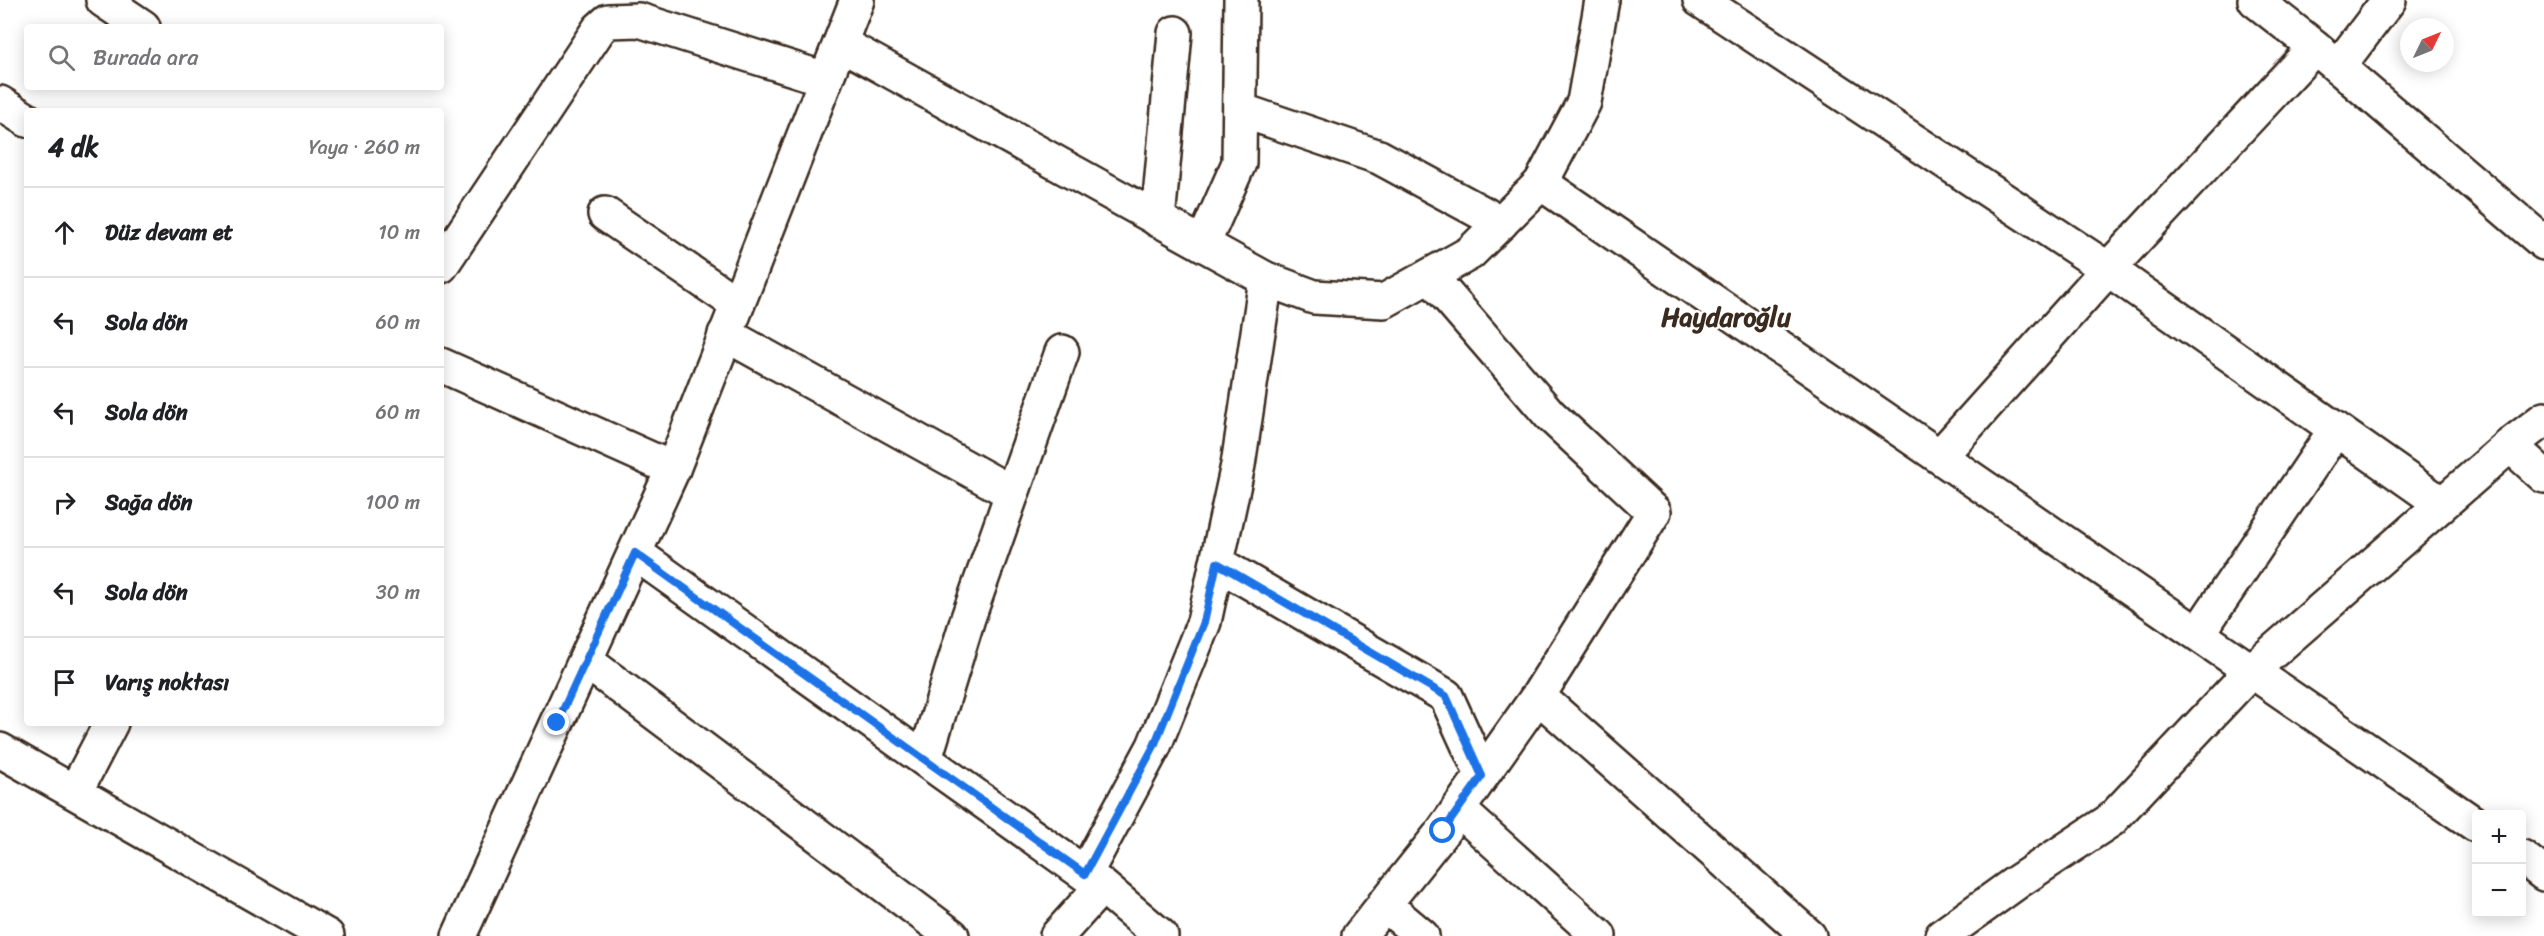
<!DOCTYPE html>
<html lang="tr">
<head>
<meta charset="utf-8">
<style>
	:root { --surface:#fff; --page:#f2f2f2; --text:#202124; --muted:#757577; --line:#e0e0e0 }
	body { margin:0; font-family:Sriracha,sans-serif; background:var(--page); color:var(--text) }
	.controls { position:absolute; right:18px; bottom:18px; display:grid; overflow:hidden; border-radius:6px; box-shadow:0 3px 15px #0003 }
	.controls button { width:54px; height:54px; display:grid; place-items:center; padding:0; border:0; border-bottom:2px solid var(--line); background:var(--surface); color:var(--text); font:30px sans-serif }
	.compass { position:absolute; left:2400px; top:18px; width:54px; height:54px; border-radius:50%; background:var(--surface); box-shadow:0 3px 15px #0003; rotate:47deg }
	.stop { position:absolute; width:18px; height:18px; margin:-14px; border:4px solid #1a73e8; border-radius:50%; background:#fff }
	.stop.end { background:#1a73e8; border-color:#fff; box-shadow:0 2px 6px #0008 }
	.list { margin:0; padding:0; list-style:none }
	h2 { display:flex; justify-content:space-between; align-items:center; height:78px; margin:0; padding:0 24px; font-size:26px }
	h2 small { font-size:20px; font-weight:400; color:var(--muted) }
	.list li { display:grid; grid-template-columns:39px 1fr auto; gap:18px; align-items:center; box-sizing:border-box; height:90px; padding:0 24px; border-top:2px solid var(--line) }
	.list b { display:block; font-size:22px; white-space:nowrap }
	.list em { font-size:20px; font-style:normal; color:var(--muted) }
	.icon { flex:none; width:33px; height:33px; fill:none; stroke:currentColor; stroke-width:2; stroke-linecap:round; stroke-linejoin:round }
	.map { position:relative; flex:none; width:2544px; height:936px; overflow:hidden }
	.search { position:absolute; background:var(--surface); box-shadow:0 3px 15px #0003; left:24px; top:24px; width:420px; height:66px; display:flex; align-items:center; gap:15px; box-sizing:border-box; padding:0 21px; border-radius:6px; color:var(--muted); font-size:22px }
	.panel { position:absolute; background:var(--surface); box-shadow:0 3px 15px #0003; left:24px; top:108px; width:420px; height:618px; border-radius:6px }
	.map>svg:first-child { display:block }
</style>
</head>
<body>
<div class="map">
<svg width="2544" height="936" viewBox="0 0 2544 936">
	<rect width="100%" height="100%" fill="#fff"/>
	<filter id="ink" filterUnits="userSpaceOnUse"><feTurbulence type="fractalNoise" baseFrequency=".0167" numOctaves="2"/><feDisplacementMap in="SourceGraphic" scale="12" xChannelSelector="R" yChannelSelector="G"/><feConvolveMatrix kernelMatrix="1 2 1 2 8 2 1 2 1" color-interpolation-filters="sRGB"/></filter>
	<g filter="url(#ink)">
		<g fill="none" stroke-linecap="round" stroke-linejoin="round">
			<defs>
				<path id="minor" d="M103,0L143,27
					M1700,0L2108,269L2442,504
					M2255,0L2315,47L2544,243
					M2338,67L2389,0
					M0,103L27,120
					M1240,110L1379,157L1501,223
					M1541,183L1584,102L1602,0
					M605,214L737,304
					M1158,220L1175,33
					M1203,244L1239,163L1241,0
					M441,266L599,29L608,21L639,20L825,79
					M725,334L1012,493
					M441,365L673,469
					M2510,445L2544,476
					M1941,455L2108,269L2315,47
					M635,553L1102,886L1161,936
					M1217,563L1446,696L1482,775
					M2199,632L2336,429
					M586,661L952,936
					M1538,696L1809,936
					M0,750L327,936
					M925,759L968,618L1062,352
					M75,792L111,723
					M1458,809L1599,936
					M1085,874L1154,746L1204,622L1238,465L1266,279
					M1384,904L1422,936
					M1057,936L1102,886
					M1359,936L1443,831L1538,696L1654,512L1550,415L1430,276
					M1942,936L2017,882L2111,820L2253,669L2510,445L2544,419"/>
				<path id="secondary" d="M840,43L1266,279L1314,297L1384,301L1470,253L1541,183L2476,825
					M2522,857L2544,874
					M459,936L673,469L857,0"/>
			</defs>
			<use href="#minor" stroke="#3b2a1e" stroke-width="38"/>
			<use href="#secondary" stroke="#3b2a1e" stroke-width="38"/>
			<use href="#minor" stroke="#fff" stroke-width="33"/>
			<use href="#secondary" stroke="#fff" stroke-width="33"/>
		</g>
	</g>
	<g fill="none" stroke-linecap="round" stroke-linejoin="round" filter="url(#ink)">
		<path stroke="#1a73e8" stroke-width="8" d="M557,723L635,553L1085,874L1154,746L1204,622L1217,563L1446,696L1482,776L1443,831"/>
	</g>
	<g text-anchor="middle" stroke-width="5" stroke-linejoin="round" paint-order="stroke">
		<g font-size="26" font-weight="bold" fill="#3b2a1e" stroke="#fff">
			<text x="1726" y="326">Haydaroğlu</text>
		</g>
	</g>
</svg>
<div class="controls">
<button>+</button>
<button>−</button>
</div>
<svg class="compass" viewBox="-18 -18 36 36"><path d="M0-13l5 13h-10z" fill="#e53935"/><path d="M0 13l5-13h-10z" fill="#757577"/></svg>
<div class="stop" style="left:1443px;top:831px"></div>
<div class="stop end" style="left:557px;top:723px"></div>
<div class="search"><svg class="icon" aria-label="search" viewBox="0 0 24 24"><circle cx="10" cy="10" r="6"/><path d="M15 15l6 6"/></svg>Burada ara</div>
<section class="panel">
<h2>4 dk<small>Yaya · 260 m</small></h2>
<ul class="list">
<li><svg class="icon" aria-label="ahead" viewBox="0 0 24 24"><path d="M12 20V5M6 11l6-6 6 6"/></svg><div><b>Düz devam et</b></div><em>10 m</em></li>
<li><svg class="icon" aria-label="left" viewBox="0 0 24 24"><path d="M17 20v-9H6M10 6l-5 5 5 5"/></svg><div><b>Sola dön</b></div><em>60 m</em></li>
<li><svg class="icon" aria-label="left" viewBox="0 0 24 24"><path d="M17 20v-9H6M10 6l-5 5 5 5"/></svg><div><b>Sola dön</b></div><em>60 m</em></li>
<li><svg class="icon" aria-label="right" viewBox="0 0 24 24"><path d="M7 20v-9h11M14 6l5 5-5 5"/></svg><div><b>Sağa dön</b></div><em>100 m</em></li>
<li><svg class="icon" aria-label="left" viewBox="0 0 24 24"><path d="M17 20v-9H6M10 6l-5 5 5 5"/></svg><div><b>Sola dön</b></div><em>30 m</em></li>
<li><svg class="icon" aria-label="arrive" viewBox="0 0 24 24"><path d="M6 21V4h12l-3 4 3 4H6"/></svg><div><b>Varış noktası</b></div></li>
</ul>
</section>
</div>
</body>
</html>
